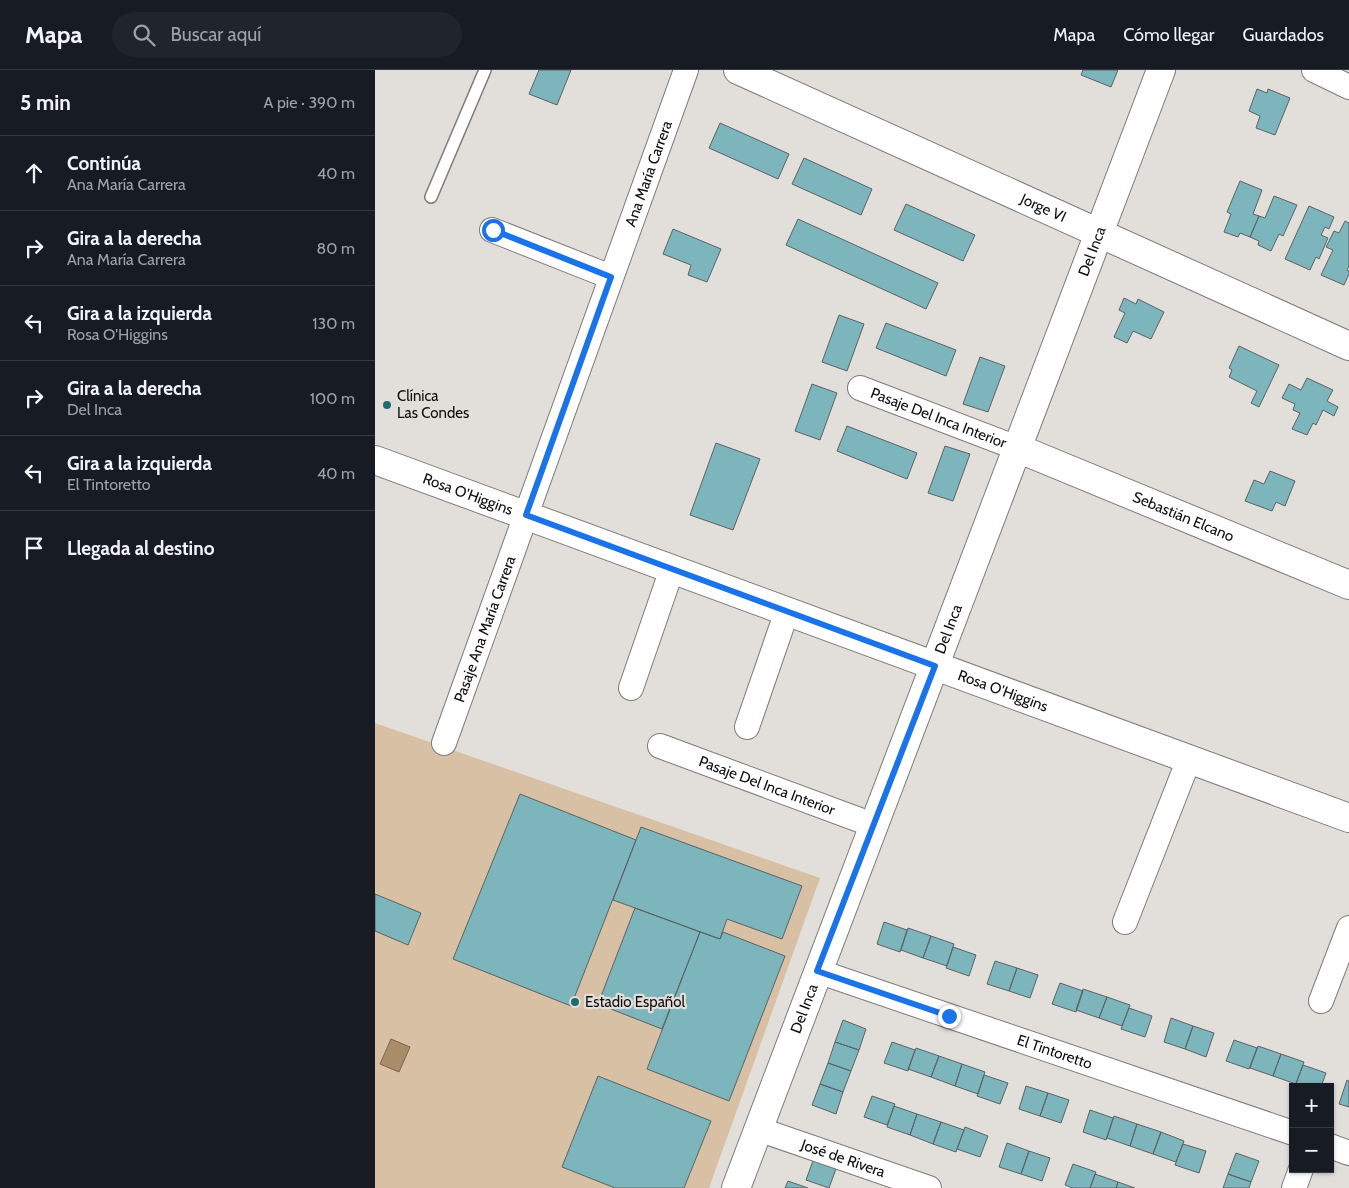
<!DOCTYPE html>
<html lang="es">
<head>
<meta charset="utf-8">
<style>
	:root { --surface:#171b24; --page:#20242c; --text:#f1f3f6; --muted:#9ea1a6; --line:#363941 }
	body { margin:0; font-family:Cabin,sans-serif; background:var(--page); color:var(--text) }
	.controls { position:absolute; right:15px; bottom:15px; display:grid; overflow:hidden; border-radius:0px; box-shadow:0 1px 4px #0004 }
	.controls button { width:45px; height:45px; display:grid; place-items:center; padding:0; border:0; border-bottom:1px solid var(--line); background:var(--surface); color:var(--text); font:25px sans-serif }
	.stop { position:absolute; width:15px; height:15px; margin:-11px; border:4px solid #1a73e8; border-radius:50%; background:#fff }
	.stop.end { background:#1a73e8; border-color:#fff; box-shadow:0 1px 5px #0008 }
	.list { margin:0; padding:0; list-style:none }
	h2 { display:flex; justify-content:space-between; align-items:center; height:65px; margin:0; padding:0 20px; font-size:21px }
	h2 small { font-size:16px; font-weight:400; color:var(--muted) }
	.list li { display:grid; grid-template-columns:32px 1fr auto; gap:15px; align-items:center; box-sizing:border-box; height:75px; padding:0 20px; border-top:1px solid var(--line) }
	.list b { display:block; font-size:19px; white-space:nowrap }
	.list p { margin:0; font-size:16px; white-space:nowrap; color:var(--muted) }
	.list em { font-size:16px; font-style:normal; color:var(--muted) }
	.icon { flex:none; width:28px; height:28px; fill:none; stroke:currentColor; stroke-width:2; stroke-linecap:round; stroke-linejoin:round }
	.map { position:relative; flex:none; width:974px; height:1118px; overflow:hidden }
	header { display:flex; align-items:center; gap:30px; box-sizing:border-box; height:70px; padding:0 25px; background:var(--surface); border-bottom:1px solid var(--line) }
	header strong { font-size:24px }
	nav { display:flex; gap:28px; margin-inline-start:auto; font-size:18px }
	.search { width:350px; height:45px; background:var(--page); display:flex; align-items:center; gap:12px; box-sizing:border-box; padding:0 18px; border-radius:28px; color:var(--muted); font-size:19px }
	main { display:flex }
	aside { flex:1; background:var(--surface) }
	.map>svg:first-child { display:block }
</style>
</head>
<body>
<header>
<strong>Mapa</strong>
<div class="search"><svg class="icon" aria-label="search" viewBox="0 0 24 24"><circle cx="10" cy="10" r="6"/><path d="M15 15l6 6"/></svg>Buscar aquí</div>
<nav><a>Mapa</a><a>Cómo llegar</a><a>Guardados</a></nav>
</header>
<main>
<aside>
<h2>5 min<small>A pie · 390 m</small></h2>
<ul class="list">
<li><svg class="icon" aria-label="ahead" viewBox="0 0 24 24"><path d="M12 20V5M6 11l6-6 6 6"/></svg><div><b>Continúa</b><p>Ana María Carrera</p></div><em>40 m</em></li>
<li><svg class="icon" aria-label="right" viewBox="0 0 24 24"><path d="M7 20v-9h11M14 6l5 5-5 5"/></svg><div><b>Gira a la derecha</b><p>Ana María Carrera</p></div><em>80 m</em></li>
<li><svg class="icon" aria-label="left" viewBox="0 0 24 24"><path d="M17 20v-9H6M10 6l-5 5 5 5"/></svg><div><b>Gira a la izquierda</b><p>Rosa O'Higgins</p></div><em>130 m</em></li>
<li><svg class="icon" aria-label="right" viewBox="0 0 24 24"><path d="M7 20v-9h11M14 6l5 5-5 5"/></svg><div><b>Gira a la derecha</b><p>Del Inca</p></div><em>100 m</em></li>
<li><svg class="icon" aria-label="left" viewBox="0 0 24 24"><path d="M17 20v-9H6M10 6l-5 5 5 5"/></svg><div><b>Gira a la izquierda</b><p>El Tintoretto</p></div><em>40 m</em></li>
<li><svg class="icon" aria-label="arrive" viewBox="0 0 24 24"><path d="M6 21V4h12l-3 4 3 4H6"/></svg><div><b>Llegada al destino</b></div></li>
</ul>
</aside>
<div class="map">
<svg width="974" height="1118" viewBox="0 0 974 1118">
	<rect width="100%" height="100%" fill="#e2dfdb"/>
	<path fill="#d7c0a4" d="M0,653L445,808L334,1118H0Z"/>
	<path fill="#a98c69" stroke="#7a664d" d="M16,969L35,977L24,1002L5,994Z"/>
	<path fill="#7cb5bc" stroke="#5d6263" d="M164,0H196L182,35L154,24Z
		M708,0H743L736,17L706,5Z
		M882,19L892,23L893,19L915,28L900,65L881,58L885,46L874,41Z
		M345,53L414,84L403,109L334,78Z
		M429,88L497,119L486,145L417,114Z
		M865,111L887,120L878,144L884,146L875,167L865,163L863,167L849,162L856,144L852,142Z
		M899,126L922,135L908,166L904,164L896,181L883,175L884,171L875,167L884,146L890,148Z
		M531,134L600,165L588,191L519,160Z
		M934,136L959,147L954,159L950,157L946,165L953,168L944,189L941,187L935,200L910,189Z
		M423,149L563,213L551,239L411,175Z
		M970,151L974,153V196L972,200L974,201V204L969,215L946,205L958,180L951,177L959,161L964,163Z
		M298,159L346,179L332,212L313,205L316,195L288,184Z
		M749,228L761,234L763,229L789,242L776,269L758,261L752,273L739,267L750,243L744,240Z
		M464,245L489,254L472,301L447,292Z
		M511,253L581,280L571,306L501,278Z
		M864,276L904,295L884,337L876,333L882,321L854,307L857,300L854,298Z
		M605,287L630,296L613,342L588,334Z
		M932,308L958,320L952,331L963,337L959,346L948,340L941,355L938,353L932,365L917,359L925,343L918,340L920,334L907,328L914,314L926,320Z
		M437,314L462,323L445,370L420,361Z
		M472,356L542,383L532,409L462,381Z
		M341,373L385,389L358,460L315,445Z
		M570,376L595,384L578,431L553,423Z
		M895,401L920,411L910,436L901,432L897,441L870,431L879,410L889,414Z
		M145,724L261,770L196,936L78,889Z
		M266,757L427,816L407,869L352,849L345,869L238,830Z
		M0,824L46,843L33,875L0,861Z
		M260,838L325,862L287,959L223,934Z
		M509,852L532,860L525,882L502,874Z
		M533,858L556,866L548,888L526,880Z
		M325,862L345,869L348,862L410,886L354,1031L272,999Z
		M556,866L579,874L572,896L548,888Z
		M578,877L601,885L594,906L571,898Z
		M620,891L642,898L634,921L612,914Z
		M642,898L663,905L655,928L634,921Z
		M685,913L708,921L701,942L677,934Z
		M708,919L732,927L724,948L701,940Z
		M732,927L755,935L747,956L724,948Z
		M754,938L777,946L770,967L746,959Z
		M796,948L818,956L810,979L789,972Z
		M468,950L491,959L484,980L460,972Z
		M818,956L839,963L831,987L810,979Z
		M859,970L882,978L874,999L851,991Z
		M460,972L484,980L476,1001L453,993Z
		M517,972L540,980L533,1001L509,993Z
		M883,976L906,984L898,1006L875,998Z
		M541,978L564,986L556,1007L533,999Z
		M906,984L929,992L921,1014L898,1006Z
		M564,986L587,994L580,1016L556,1007Z
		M453,993L476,1001L468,1022L445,1014Z
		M587,994L610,1002L603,1024L580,1016Z
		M928,995L951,1003L946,1017L920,1016Z
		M609,1005L633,1013L625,1034L602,1026Z
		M223,1006L336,1051L309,1118H240L187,1097Z
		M972,1010L974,1011V1037L964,1034Z
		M445,1014L468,1022L461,1044L437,1035Z
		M651,1016L673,1023L665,1046L644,1039Z
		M673,1023L694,1030L686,1053L665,1046Z
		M497,1026L520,1034L512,1055L489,1047Z
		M519,1036L542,1044L535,1065L512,1057Z
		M715,1040L738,1048L731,1070L708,1062Z
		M542,1044L566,1052L558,1074L535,1065Z
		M739,1046L762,1054L755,1076L732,1068Z
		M566,1052L589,1060L581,1082L558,1074Z
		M762,1054L786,1062L778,1084L755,1076Z
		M590,1057L613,1066L605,1087L582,1079Z
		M786,1062L809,1071L801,1092L778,1084Z
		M632,1073L654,1081L646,1104L624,1097Z
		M808,1074L831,1081L824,1103L800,1095Z
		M654,1081L675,1088L667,1111L646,1104Z
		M861,1083L884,1091L876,1112L853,1104Z
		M439,1088L462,1096L454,1118L431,1110Z
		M698,1094L721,1102L715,1118H698L690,1115Z
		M720,1104L743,1112L741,1118H715Z
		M853,1104L876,1112L874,1118H848Z
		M413,1111L433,1118H410Z
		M743,1112L760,1118H741Z"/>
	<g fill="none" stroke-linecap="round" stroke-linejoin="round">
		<defs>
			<path id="service" d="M56,127L110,0"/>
			<g id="minor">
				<path d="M939,0L974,17"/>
				<path d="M117,160L236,207"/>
				<path id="s1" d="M485,318L642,378"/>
				<path d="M256,618L297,499"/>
				<path d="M372,657L412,541"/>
				<path id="s2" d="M69,673L311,0"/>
				<path id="s3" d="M285,676L498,755"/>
				<path d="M750,852L814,689"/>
				<path id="s4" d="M442,901L918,1063"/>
				<path d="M946,931L974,858"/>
				<path id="s5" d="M383,1059L554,1118"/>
				<path d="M955,1076L974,1083"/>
				<path d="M919,1118L926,1099"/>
			</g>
			<g id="tertiary">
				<path id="s6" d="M363,0L974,276"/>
				<path id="s7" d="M642,378L974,515"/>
				<path id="s8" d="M0,390L974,748"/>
				<path id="s9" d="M361,1118L786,0"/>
			</g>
		</defs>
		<use href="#service" stroke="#7e7b78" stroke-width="14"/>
		<use href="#minor" stroke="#7e7b78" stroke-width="26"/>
		<use href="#tertiary" stroke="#7e7b78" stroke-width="30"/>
		<use href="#service" stroke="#fff" stroke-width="11"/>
		<use href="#minor" stroke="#fff" stroke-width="24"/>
		<use href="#tertiary" stroke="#fff" stroke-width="28"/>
	</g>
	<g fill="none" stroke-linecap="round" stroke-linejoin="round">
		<path stroke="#1a73e8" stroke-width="6" d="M118,160L236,207L151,445L560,596L442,901L574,946"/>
	</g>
	<g fill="#206b73" stroke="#e2dfdb" stroke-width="2">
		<circle cx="12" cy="335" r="5"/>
		<circle cx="200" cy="932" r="5"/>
	</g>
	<g text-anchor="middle" stroke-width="4.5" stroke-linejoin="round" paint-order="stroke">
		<g font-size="15" fill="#0e0d0c" stroke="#e2dfdb">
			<text dy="5" stroke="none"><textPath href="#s2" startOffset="605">Ana María Carrera</textPath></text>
			<text dy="5" stroke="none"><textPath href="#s6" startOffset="335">Jorge VI</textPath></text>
			<text dy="5" stroke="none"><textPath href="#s9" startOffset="1002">Del Inca</textPath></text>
			<text dy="5" stroke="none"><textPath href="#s1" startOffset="84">Pasaje Del Inca Interior</textPath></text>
			<text dy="5" stroke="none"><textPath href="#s8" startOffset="99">Rosa O'Higgins</textPath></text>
			<text dy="5" stroke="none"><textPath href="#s7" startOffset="180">Sebastián Elcano</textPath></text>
			<text dy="5" stroke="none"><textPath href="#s2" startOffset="121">Pasaje Ana María Carrera</textPath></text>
			<text dy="5" stroke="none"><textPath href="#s9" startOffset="598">Del Inca</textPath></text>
			<text dy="5" stroke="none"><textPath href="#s8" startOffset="669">Rosa O'Higgins</textPath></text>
			<text dy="5" stroke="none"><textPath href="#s3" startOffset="114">Pasaje Del Inca Interior</textPath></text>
			<text dy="5" stroke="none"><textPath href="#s9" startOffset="192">Del Inca</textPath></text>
			<text dy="5" stroke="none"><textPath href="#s4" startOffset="251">El Tintoretto</textPath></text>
			<text dy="5" stroke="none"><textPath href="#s5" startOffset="90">José de Rivera</textPath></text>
		</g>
		<g font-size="15" fill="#0e0d0c" stroke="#e2dfdb" text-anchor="start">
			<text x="22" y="331">Clínica<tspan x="22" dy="17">Las Condes</tspan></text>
			<text x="210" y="937">Estadio Español</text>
		</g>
	</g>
</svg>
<div class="controls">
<button>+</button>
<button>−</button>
</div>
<div class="stop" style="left:118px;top:160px"></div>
<div class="stop end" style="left:574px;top:946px"></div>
</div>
</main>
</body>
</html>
